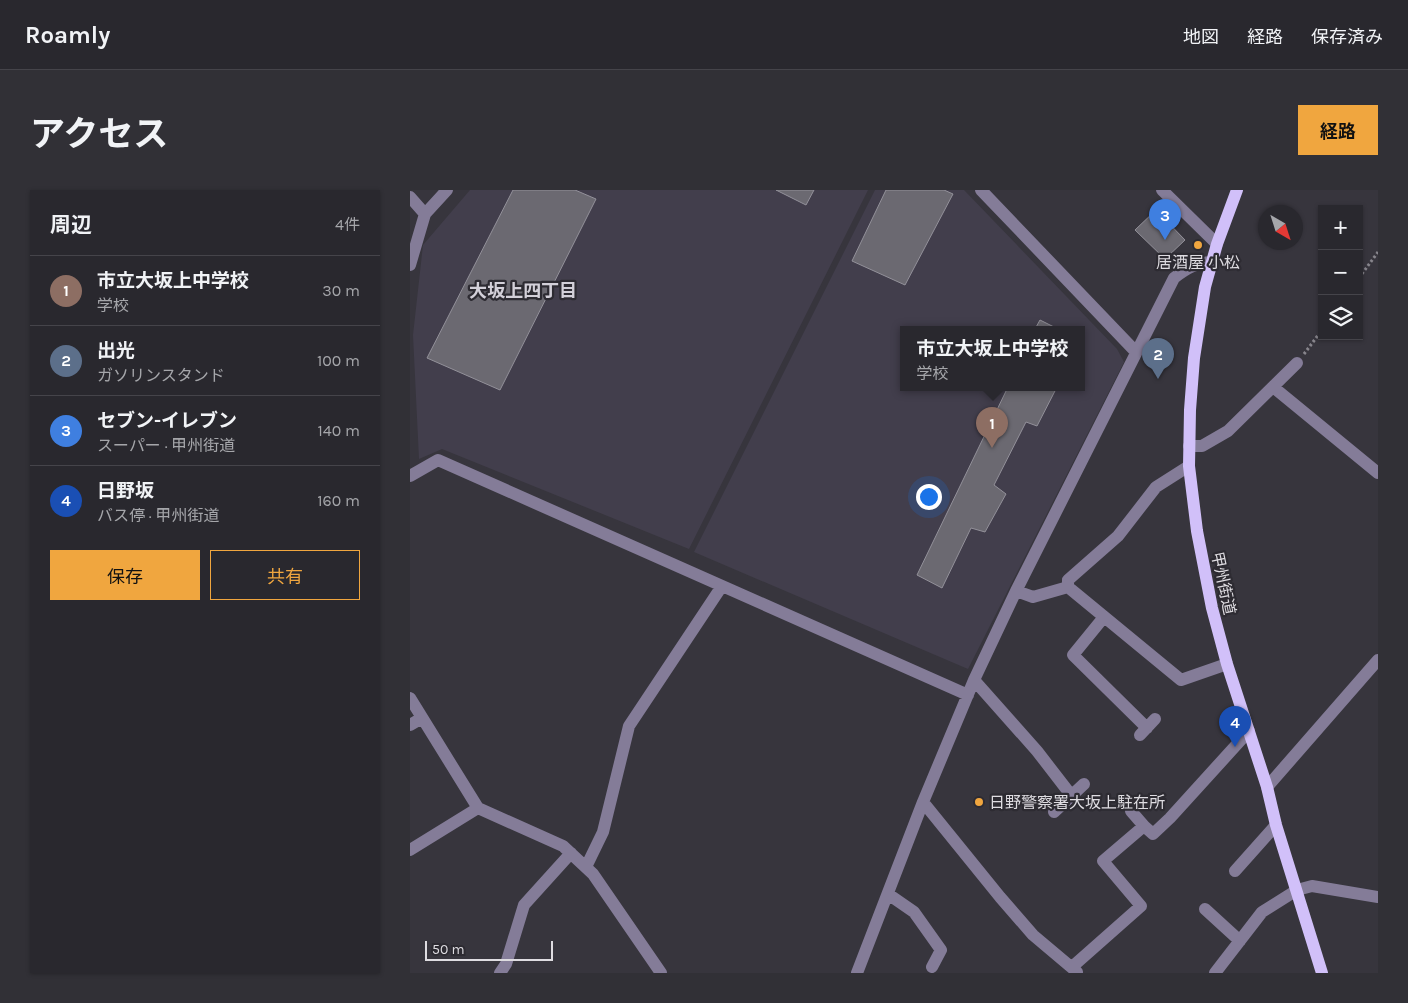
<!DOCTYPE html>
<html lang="ja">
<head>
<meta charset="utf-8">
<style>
	:root { --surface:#29282e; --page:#313036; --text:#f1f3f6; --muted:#a5a6aa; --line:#45444a; --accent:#f0a63f }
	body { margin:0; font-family:Karla,"Noto Sans JP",sans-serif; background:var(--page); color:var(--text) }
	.controls { position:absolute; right:15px; top:15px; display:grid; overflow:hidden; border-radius:0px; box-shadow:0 1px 4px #0004 }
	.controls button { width:45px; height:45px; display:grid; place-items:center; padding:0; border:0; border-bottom:1px solid var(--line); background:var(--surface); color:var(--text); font:25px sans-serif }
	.compass { position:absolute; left:848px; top:15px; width:45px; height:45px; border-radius:50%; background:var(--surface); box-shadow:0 1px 4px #0004; rotate:141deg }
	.scale { position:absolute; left:15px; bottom:12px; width:128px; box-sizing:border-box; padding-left:5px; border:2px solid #dedce1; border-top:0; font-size:14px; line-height:18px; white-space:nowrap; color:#dedce1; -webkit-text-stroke:4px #2d2b32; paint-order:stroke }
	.you { position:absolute; left:518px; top:306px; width:18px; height:18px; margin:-12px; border:4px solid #fff; border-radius:50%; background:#1a73e8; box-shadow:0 0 0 8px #1a73e833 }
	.badge { display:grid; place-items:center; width:32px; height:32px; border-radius:50%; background:var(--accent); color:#fff; font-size:16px; font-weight:700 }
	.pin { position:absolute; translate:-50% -41px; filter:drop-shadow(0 1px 2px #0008) }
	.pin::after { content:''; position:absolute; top:26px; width:18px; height:15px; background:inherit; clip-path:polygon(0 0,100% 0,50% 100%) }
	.popup { position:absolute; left:490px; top:136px; width:185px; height:65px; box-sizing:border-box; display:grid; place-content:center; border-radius:0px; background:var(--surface); filter:drop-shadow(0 1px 4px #0005); font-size:16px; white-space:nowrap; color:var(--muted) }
	.popup b { font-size:19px; color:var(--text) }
	.popup::after { content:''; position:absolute; left:50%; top:100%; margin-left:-10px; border:10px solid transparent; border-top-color:var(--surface) }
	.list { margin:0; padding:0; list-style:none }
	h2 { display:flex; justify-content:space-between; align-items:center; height:65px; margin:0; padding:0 20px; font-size:21px }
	h2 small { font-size:16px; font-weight:400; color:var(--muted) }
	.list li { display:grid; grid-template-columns:32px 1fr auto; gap:15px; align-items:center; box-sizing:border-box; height:70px; padding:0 20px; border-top:1px solid var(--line) }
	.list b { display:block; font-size:19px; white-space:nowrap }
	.list p { margin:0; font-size:16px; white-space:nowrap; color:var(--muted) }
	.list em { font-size:16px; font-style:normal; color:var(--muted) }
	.actions { display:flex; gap:10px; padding:15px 20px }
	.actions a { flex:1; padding:11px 0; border:1px solid var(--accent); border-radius:0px; text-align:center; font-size:18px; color:var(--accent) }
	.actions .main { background:var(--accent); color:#111 }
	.icon { flex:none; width:28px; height:28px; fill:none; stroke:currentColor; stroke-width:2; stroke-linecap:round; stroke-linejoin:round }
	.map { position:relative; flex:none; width:968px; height:783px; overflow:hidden; border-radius:0px }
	header { display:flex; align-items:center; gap:30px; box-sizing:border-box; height:70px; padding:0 25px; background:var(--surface); border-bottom:1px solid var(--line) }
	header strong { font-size:24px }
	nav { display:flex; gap:28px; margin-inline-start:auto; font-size:18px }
	.intro { display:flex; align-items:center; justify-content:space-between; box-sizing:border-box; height:120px; padding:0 30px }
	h1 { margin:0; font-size:35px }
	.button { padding:12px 22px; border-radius:0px; background:var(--accent); color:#111; font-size:18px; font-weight:700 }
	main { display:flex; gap:30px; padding:0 30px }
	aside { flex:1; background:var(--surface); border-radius:0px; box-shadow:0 1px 4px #0004 }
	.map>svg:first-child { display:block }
</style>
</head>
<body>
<header>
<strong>Roamly</strong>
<nav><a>地図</a><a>経路</a><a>保存済み</a></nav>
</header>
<div class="intro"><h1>アクセス</h1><a class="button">経路</a></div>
<main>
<aside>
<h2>周辺<small>4件</small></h2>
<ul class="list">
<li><span class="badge" style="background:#8d6e63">1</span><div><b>市立大坂上中学校</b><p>学校</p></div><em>30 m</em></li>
<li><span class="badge" style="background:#5c6f8a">2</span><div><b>出光</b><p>ガソリンスタンド</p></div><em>100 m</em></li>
<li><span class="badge" style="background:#3f7fe0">3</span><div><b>セブン-イレブン</b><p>スーパー · 甲州街道</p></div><em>140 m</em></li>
<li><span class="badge" style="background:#1a4fb4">4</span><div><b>日野坂</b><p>バス停 · 甲州街道</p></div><em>160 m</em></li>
</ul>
<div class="actions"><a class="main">保存</a><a>共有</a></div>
</aside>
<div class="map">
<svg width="968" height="783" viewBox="0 0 968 783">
	<rect width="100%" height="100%" fill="#37353d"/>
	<path fill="#423e4c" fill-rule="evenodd" d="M60,0H458L279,359L32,259L9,269L3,145L13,55Z
		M465,0H554L707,159L714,172L558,479L284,362ZM493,139H671V197H493Z"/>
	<path fill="#6b6971" stroke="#93919a" d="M103,0H165L186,9L90,200L17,168Z
		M366,0H404L396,15Z
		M476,0H534L543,4L495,95L442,71Z
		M746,20L775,50L755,69L725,40Z
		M630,130L648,139H625Z
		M598,197H647L627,236L616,232L584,295L596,304L575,342L561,338L532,398L507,385Z"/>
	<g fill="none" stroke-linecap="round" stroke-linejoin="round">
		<path stroke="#87858c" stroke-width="3" stroke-dasharray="2.5 2.5" stroke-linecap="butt" d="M949,88L968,62
			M894,164L912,140"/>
		<path stroke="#847c98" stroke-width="12" d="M571,0L726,162
			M752,0L807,54
			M0,7L15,24
			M0,75L15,24L37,0
			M863,197L968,283
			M779,256H792L818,241L887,173
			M0,286L28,270L558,505
			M658,397V390L708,346L746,297L779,276
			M606,401L623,407L658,397L771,490L817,474
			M694,427L663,465L737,538
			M564,490L627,561L661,605
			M0,508L68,618L153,656L183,684L251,783
			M0,535L12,528
			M730,545L745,529
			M857,597L968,470
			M513,612L590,707L623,745L667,782
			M721,621L734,636
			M644,622L674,594
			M0,660L68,618
			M176,677L193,642L219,536L312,396
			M825,681L866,635
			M478,704L504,722L531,760L522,777
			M795,719L830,751
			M662,777L731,716L693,671L734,636L743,644L760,628L839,541
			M90,783L96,774L114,715L161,663
			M447,783L513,612L564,490L606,401L764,88C777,78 786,73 802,72
			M805,783L852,722L887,700L902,696L968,707"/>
		<path stroke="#d1c0f9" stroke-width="12" d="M827,0L807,54L795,97L784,168L780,220L779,276L787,341L802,418L817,474L857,597L866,635L912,783"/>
	</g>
	<g fill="#f0a63f" stroke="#2d2b32" stroke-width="2">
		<circle cx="788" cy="55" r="5"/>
		<circle cx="569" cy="612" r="5"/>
	</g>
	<g text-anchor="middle" stroke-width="4.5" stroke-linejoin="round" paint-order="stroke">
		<g font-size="16" fill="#dedce1" stroke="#2d2b32">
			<text x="788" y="78">居酒屋 小松</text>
			<text x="579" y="618" text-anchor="start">日野警察署大坂上駐在所</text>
		</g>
		<g font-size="16" fill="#dedce1" stroke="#2d2b32">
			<text transform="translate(814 393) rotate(78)" y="6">甲州街道</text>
		</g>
		<g font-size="18" font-weight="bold" fill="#d3d0d9" stroke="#2d2b32">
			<text x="113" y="107">大坂上四丁目</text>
		</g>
	</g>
</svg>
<div class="controls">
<button>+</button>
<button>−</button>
<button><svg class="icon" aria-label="layers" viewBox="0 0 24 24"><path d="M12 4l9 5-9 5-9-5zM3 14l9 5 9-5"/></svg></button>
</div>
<svg class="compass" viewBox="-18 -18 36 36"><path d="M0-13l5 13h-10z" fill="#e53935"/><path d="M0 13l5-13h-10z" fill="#a5a6aa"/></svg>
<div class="scale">50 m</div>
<div class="you"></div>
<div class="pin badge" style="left:582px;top:258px;background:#8d6e63">1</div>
<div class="popup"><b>市立大坂上中学校</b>学校</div>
<div class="pin badge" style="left:748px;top:189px;background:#5c6f8a">2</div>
<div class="pin badge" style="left:755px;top:50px;background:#3f7fe0">3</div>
<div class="pin badge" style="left:825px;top:557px;background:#1a4fb4">4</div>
</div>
</main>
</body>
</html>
